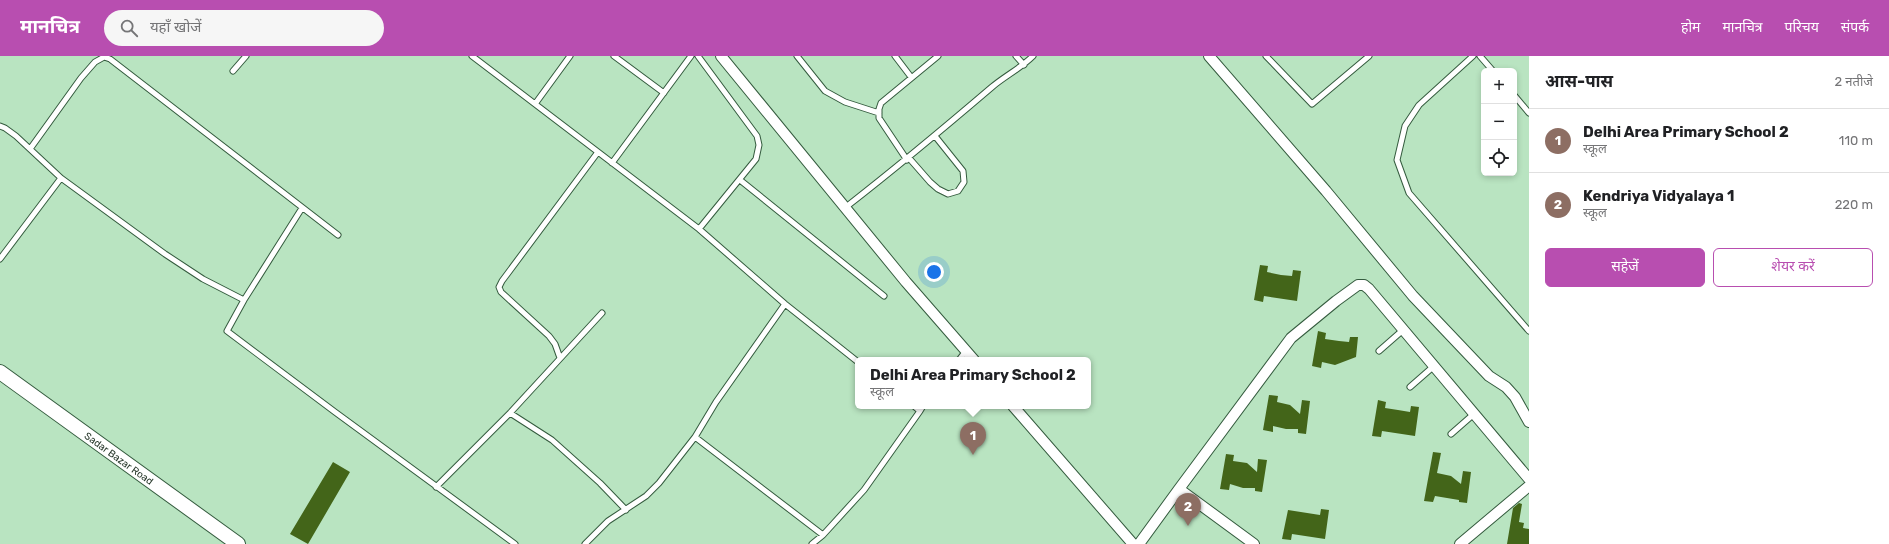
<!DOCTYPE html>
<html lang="hi">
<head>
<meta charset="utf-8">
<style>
	:root { --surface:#fff; --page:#f6f6f6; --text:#202124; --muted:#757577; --line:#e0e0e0; --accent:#b84eb0 }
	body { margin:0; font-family:Rubik,"Noto Sans Devanagari",sans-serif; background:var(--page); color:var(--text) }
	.controls { position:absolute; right:12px; top:12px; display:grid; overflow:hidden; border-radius:6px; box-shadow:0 2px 6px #0003 }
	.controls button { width:36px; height:36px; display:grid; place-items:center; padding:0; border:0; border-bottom:1px solid var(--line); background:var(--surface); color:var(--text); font:20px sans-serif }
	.you { position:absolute; left:934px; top:216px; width:14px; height:14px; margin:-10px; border:3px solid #fff; border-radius:50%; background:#1a73e8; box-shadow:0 0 0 6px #1a73e833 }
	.badge { display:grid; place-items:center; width:26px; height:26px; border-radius:50%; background:var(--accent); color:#fff; font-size:13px; font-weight:700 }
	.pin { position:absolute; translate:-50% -33px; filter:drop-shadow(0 1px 2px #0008) }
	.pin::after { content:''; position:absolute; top:21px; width:14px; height:12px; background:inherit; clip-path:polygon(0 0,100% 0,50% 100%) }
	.popup { position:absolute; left:855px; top:301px; width:236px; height:52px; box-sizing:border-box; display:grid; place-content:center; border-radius:6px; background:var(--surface); filter:drop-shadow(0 1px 3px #0005); font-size:13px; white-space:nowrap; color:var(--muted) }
	.popup b { font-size:15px; color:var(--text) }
	.popup::after { content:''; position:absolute; left:50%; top:100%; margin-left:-8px; border:8px solid transparent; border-top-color:var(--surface) }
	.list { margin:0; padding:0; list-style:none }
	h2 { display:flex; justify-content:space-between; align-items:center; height:52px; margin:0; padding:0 16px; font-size:17px }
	h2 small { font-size:13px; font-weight:400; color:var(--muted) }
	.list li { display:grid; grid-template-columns:26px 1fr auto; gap:12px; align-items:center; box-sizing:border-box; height:64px; padding:0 16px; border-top:1px solid var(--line) }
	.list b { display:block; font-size:15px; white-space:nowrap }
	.list p { margin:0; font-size:13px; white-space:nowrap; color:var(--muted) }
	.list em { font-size:13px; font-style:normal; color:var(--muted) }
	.actions { display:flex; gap:8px; padding:12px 16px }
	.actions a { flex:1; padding:9px 0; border:1px solid var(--accent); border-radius:6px; text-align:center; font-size:14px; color:var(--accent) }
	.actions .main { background:var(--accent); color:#fff }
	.icon { flex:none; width:22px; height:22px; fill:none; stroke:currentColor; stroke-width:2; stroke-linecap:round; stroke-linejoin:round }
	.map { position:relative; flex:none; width:1529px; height:488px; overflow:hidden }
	header { display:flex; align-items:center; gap:24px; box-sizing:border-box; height:56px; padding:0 20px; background:var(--accent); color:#fff }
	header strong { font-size:19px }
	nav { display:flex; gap:22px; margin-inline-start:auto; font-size:14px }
	.search { width:280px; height:36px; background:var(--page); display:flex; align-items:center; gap:10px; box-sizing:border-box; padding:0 14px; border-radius:22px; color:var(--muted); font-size:15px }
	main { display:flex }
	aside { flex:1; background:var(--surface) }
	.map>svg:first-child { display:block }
</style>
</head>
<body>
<header>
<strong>मानचित्र</strong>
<div class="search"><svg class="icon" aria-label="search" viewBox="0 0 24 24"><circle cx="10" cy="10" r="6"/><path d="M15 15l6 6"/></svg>यहाँ खोजें</div>
<nav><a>होम</a><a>मानचित्र</a><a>परिचय</a><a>संपर्क</a></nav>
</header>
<main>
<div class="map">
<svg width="1529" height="488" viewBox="0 0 1529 488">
	<rect width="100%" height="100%" fill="#b9e4c1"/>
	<path fill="#436519" d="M1260,209L1268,210L1267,216L1281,219L1292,220L1293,214L1301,215L1297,245L1264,240L1263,246L1254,244Z
		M1318,275L1326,277L1325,283L1339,285L1349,286L1350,281H1358L1356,301L1335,309L1322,306L1321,312L1312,310Z
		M1269,339L1278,340L1277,346L1290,349L1300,358L1302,344L1310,345L1306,378L1298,377V373H1286L1273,370V376L1263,374Z
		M1378,344L1386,346L1385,352L1398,354L1410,356L1411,350L1419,351L1415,380L1382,375L1381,381L1372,380Z
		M1433,396L1441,397L1437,417L1451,420L1461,428L1463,415L1471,416L1467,447L1459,446V444L1435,440L1433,446L1424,445Z
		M1226,398L1234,399L1233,405L1247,407L1257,416L1258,403L1267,404L1262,436L1255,435V432H1243L1230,428L1229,434L1220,433Z
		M333,406L350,416L308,488L290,478Z
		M1519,447L1522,448L1519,466L1524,467L1523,472L1529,473V488H1507L1513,452Z
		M1321,453L1329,454L1325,483L1292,478L1291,484L1282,483L1288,454L1320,459Z"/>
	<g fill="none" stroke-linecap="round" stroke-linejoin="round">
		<defs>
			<path id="lane" d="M472,0L699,173L785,248L858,306
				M614,0L664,37
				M698,0L757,80L759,89L756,103L699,173
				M797,0L825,35L845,46L879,57
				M895,0L911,21
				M1016,0L1024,9
				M1266,0L1312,48L1369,0
				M1473,0L1419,49L1405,70L1397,104L1409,137L1529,275
				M1480,0L1493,15
				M233,15L246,0
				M1514,39L1529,57
				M535,48L570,0
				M0,70L5,72L16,80L61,122L165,198L203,223L244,244
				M30,93L81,22L95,6L104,1L110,3L338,179
				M909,102L930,126L938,133L948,138L958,135L964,126L963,115L935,80
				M907,104L879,62V53L881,47L938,0
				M612,107L691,0
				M740,124L884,240
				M846,151C896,112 944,72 992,31C1005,20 1021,12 1033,0
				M302,152L244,244L227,275L335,356L515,488
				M0,203L61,122
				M1379,295L1403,274
				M560,302L555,288L549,280L501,236L499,231L502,225L598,96
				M959,304L966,295
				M1410,331L1434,310
				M914,350L920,355L923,350
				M510,357L552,384L600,427L626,454
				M1451,378L1475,357
				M695,381L823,479L864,434L920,355
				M436,431L510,357L602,257
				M585,488L608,465L646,440L659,427L695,381L716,346L785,248
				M812,488L823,479"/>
			<path id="street" d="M721,0L906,226L974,304
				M1209,0L1326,135L1413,240L1489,320L1506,331L1515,341L1529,366
				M1013,350L1133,488
				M1179,433L1291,282L1336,245L1358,229H1364L1369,233L1529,423
				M1139,488L1179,433L1254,488
				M1460,488L1529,430"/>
			<g id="secondary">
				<path id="s1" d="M0,316L238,488"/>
			</g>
		</defs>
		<use href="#lane" stroke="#345b3e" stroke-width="7"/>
		<use href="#street" stroke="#345b3e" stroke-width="12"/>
		<use href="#secondary" stroke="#345b3e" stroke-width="16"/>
		<use href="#lane" stroke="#fff" stroke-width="5"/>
		<use href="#street" stroke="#fff" stroke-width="10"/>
		<use href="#secondary" stroke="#fff" stroke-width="14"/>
	</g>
	<g text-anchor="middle" stroke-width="4" stroke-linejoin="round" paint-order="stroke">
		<g font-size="10" fill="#26372a" stroke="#b9e4c1">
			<text dy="4" stroke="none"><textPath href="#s1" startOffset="147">Sadar Bazar Road</textPath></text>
		</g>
	</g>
</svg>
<div class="controls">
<button>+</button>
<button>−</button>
<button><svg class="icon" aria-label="locate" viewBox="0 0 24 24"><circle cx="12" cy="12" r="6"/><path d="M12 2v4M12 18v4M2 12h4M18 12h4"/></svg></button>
</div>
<div class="you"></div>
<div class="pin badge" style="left:973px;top:399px;background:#8d6e63">1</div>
<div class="popup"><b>Delhi Area Primary School 2</b>स्कूल</div>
<div class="pin badge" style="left:1188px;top:470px;background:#8d6e63">2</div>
</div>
<aside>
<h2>आस-पास<small>2 नतीजे</small></h2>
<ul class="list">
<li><span class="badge" style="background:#8d6e63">1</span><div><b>Delhi Area Primary School 2</b><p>स्कूल</p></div><em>110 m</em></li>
<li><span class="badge" style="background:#8d6e63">2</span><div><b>Kendriya Vidyalaya 1</b><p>स्कूल</p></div><em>220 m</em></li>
</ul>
<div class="actions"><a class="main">सहेजें</a><a>शेयर करें</a></div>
</aside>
</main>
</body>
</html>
